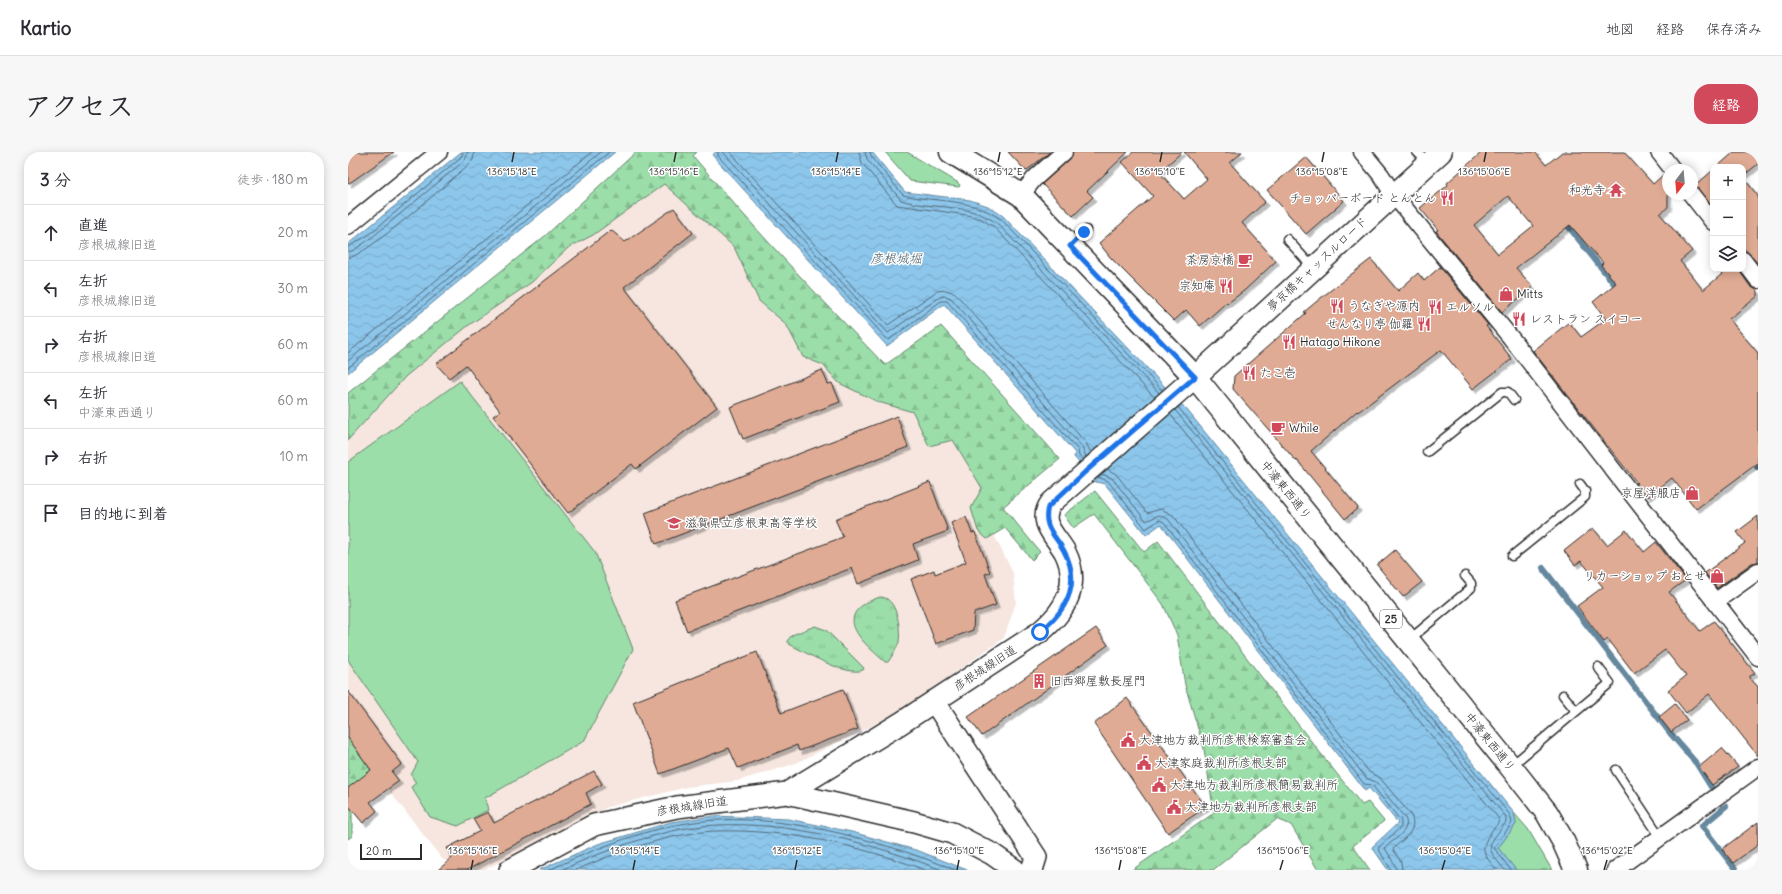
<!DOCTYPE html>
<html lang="ja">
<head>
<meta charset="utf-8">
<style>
	:root { --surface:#fff; --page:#f7f7f7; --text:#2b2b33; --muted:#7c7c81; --line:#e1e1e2; --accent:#d1495b }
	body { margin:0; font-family:Delius,"Klee One",sans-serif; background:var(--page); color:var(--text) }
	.controls { position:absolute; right:12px; top:12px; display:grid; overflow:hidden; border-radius:8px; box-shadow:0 2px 10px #0003 }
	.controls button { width:36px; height:36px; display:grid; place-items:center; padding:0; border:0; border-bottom:1px solid var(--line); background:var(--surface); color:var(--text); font:20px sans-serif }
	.compass { position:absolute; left:1314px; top:12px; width:36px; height:36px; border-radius:50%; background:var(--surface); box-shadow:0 2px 10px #0003; rotate:196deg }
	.scale { position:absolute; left:12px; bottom:10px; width:62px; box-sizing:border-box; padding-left:4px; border:2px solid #2b2b2b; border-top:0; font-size:11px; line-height:14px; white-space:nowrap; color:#2b2b2b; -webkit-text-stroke:3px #fff; paint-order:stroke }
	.stop { position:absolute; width:12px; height:12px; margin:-9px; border:3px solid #1a73e8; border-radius:50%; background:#fff }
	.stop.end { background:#1a73e8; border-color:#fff; box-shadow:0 1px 4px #0008 }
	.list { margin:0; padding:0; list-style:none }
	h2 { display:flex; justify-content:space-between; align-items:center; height:52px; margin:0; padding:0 16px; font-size:17px }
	h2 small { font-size:13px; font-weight:400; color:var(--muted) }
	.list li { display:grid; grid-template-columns:26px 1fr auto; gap:12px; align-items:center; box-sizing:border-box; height:56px; padding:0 16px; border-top:1px solid var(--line) }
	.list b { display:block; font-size:15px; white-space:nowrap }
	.list p { margin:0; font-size:13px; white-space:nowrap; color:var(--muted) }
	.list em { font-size:13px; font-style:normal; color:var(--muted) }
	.icon { flex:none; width:22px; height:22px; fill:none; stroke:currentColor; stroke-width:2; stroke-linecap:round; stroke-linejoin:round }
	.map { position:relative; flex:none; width:1410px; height:718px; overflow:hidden; border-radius:16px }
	header { display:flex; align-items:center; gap:24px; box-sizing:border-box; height:56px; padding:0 20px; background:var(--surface); border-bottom:1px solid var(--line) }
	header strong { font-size:19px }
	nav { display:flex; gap:22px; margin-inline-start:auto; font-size:14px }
	.intro { display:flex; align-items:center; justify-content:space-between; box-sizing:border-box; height:96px; padding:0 24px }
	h1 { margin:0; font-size:28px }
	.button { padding:10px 18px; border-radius:16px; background:var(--accent); color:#fff; font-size:14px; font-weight:700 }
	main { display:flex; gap:24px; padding:0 24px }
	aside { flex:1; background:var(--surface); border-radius:16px; box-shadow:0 2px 10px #0003 }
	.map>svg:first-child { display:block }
</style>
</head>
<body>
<header>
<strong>Kartio</strong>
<nav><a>地図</a><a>経路</a><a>保存済み</a></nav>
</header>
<div class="intro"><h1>アクセス</h1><a class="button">経路</a></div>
<main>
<aside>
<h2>3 分<small>徒歩 · 180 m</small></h2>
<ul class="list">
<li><svg class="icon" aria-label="ahead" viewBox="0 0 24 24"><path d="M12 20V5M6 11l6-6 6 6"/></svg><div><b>直進</b><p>彦根城線旧道</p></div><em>20 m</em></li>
<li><svg class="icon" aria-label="left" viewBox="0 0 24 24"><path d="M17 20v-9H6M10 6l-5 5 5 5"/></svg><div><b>左折</b><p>彦根城線旧道</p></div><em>30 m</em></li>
<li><svg class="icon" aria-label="right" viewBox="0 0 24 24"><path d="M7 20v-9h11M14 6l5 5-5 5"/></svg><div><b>右折</b><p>彦根城線旧道</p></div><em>60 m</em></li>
<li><svg class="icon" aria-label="left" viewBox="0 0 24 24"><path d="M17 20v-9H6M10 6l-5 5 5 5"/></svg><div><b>左折</b><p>中濠東西通り</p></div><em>60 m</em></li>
<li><svg class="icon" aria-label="right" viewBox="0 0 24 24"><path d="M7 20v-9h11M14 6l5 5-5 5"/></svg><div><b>右折</b></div><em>10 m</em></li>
<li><svg class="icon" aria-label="arrive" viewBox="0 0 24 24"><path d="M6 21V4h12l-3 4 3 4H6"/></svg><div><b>目的地に到着</b></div></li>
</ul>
</aside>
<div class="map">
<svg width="1410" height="718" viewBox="0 0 1410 718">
	<defs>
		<pattern id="grass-tufts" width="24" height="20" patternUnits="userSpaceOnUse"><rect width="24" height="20" fill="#9bdea9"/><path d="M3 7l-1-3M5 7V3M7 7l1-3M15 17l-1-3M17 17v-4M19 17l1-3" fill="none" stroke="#86bf92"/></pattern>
		<pattern id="forest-firs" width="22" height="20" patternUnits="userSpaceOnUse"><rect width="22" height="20" fill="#9bdea9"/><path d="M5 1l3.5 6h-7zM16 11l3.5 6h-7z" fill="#86bf92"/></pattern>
		<pattern id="water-waves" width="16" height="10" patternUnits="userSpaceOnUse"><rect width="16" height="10" fill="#8cc6eb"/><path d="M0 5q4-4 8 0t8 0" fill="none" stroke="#79aaca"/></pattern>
		<filter id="shadow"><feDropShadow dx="3.5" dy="3.5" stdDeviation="0" flood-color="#0004"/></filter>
	</defs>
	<rect width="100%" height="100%" fill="#fff"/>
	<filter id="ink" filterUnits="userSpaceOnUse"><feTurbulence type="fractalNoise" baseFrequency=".025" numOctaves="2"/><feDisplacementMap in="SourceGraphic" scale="8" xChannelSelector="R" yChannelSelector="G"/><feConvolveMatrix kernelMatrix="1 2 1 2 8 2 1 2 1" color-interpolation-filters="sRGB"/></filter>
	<g filter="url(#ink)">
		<path fill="#f6e6df" d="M317,0L524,212L648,312L657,356L647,385L665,421L668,450L656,486L550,561L446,612L389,629L339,635L260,655L136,718H115L94,707L0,585V263Z"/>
		<path fill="url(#grass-tufts)" stroke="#63846a" d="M532,445C549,445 553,476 551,490C549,497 544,504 540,510H537C523,497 488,471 515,453C520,449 527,447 532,445Z
			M467,474L478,478L516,516L515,518C498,525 457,500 441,492L439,489L444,483Z"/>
		<path fill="url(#forest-firs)" stroke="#63846a" d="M288,0H349L345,4C406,77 471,145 537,213L593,174L712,307L655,355L692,400L684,408L657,376L639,387L630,379L623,356L634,336L605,288L581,294L565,260L530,250L491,231L475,213L455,205L438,172L411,149L386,95L316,32L245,83L220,96L184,130L121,173L58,224L0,288V241L197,84Z
			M747,339L796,400L810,389C878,478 944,567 1014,653L1020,650L1036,669L1005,694L1022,718H970L943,673L929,667L865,718H784L866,661L856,597L837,533L829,483L815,452L746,362L725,376L716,363Z
			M0,585L35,636L0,645Z
			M0,652L4,659V684L0,687Z"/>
		<path fill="#9bdea9" stroke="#63846a" d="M537,0H559L609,30L612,33L611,35L562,29Z
			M112,229L247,400L285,497L236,589L137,646L140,658L110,674L82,665L63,635L68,631L63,623L70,610L0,508V310Z
			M1166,661L1180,677L1204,718H1168L1150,696L1168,672Z"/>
		<path fill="url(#water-waves)" stroke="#65889e" d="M113,0H267L0,221V92Z
			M368,0H524L557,40L622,48L640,54L655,64L839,258L1166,661L1168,672L1150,696L1168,718H1040L1024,695L1050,671L1021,636L1017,639L813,372L798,383L757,332L748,330L726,305L727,301L596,152L539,194L364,3Z
			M366,664L440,667L504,680L571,699L619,718H191L250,692L323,670Z"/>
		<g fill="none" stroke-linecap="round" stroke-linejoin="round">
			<path stroke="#526978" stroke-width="1" d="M370,0V4L539,187L541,188L593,149H599L730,298L731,304L735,308
				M375,0L540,181L592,145L597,144L603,146L734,295L738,305
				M382,0L540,173L589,139L598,138L607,141L738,291L743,301
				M511,0L514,11L549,53L619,63L633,67L646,75L806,245
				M517,0L519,7L553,48C588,59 616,49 649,71L811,241
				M522,0L523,4L555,43C591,51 620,45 653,67L814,238
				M0,95L19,84L113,5L115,0
				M0,100L6,98L22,87L117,8L120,0
				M0,106C17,105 102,29 120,13L125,8L126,0
				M0,201L244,0
				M0,209L253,0
				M0,216L261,0
				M830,255L1162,663L1164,671L1146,696L1163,718
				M827,258L1158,665V670C1140,695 1135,693 1157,718
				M822,262L1151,667C1151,671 1148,674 1145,677C1131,697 1134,701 1149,718
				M759,317L768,322L799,361L813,357L825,363L1021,620L1032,626L1062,662C1072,679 1054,687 1045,697L1053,710L1054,718
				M754,322L764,326L798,369L811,363L820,367L1018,626L1028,630L1057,666C1064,679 1044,688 1037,696L1047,713L1048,718
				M750,325L760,329L798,377L811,368L816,370L1016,632L1024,633L1053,669V675L1030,696L1043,718
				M201,718C240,700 281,683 323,674C415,654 522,685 608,718
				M213,718C249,702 286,688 324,679C409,660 514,687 594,718
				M228,718C269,700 322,681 367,679C438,677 511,693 577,718"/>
			<path stroke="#65889e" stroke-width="6" d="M1216,69L1271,138
				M1404,308L1410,316
				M1195,416L1322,581L1348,611L1363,635
				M1378,654L1354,674L1388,718"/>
		</g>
		<path fill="#e0ab94" stroke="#2b2b2b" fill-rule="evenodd" filter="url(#shadow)" d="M0,0H46L0,32Z
			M660,0H702L678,19Z
			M725,0H780L739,39L745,45L725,64L694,32L722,7Z
			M785,0H834L811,20L836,47L859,27L836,0H894L882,11L917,50L894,71L928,109L897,138L880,151L879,150L852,174L838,158L826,169L762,105L751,91L805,44L774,10Z
			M1134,0H1187L1198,13L1214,0H1276L1305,32L1316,22L1320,26V55L1312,62L1344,99L1332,109L1355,138L1380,117H1390L1402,134L1410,139V144L1381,167L1410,201V311L1348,357L1324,326L1300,345L1185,199L1221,170L1233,185L1258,167L1245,150L1268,131L1253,113L1255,111L1222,73L1168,116L1185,135L1154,160L1088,79L1090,78L1072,56L1100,33L1099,31ZM1160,44L1185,74L1150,102L1126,73Z
			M1386,0H1410V12L1395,24V15H1369Z
			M958,5L996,49L958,82L919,38Z
			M1365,18V55L1347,34Z
			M1395,25L1410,44V112L1395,95Z
			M326,56L345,81L276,135L369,255L288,317L284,312L220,361L145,264L152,259L118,213L101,226L88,212L263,78L277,90Z
			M1023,107L1050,139L1070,121L1076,129L1092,115L1140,173L1138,174L1164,207L1125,237L1093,198L1010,260L1009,259L963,299L1010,356L997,367L949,308L948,309L885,237L886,224L958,161L956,160L974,145Z
			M474,218L480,232L484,231L492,250L395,287L382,255Z
			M549,264L560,295L308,392L297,361Z
			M582,330L600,379L565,392L570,408L510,432L504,416L339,479L327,448L495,385L487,367Z
			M1410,364V410L1404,411L1369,436L1357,421L1397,391L1389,380Z
			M618,365L624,381L627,380L642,420L637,422L648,453L626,461L625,478L588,492L563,427L586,418L587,422L618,410L603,371Z
			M1245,376L1259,393L1278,378L1296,400L1308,390L1338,428L1321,440L1352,479L1366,469L1407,521L1401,525L1410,535V604L1361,542L1338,561L1320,538L1338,524L1317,498L1286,521L1260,487L1256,490L1229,454L1255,435L1233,409L1227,413L1216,399Z
			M1047,398L1074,430L1055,445L1029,413Z
			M748,476L760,493L634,584L620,565Z
			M409,500L433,561L495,537L510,577L451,599L449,593L390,616L381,596L312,622L285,550Z
			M0,539L54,612L44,620L51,629L22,650L29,659L15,671L0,653V636L23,618L0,586Z
			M779,546L858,655L820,681L746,572Z
			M1327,552L1339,568L1323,580L1311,565Z
			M1374,596L1390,615L1364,633L1351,615Z
			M246,619L254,632L238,641L243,652L119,718H90L104,706L99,696L132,679L125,667L140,660L146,671Z
			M1410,670V693L1385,711L1374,697Z"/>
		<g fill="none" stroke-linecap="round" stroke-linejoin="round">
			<defs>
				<path id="service" d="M1069,0L1080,11
					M939,87L965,116
					M723,93L738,78
					M1079,300L1154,240H1160L1166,248
					M1164,404L1237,345V339L1232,332
					M1061,488L1123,436V431L1117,424
					M1215,543L1228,559
					M1163,614L1262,531L1250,515
					M1268,618L1313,686"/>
				<path id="minor" d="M1014,0L1033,23L1045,42L1163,186L1410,505
					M1311,0L1325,18
					M1343,42L1365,70
					M673,43L686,27L716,0
					M0,74L91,0
					M1395,108L1410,128
					M1368,449L1410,419
					M1267,718L1410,615"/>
				<path id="tertiary" d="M586,549L688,705L684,718
					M439,641L553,571L692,480C718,459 733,432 717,400C708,384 689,370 703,351L847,225L1093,0
					M162,718L246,673L329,655L439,641L566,670L604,681L644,702L667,718"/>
				<path id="primary" d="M603,0L673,43L847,225L1166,619L1199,661L1215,689L1228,718"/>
			</defs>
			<use href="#service" stroke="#2b2b2b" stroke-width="11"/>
			<use href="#minor" stroke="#2b2b2b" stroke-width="19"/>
			<use href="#tertiary" stroke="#2b2b2b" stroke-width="24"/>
			<use href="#primary" stroke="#2b2b2b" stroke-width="25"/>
			<use href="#service" stroke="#fff" stroke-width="8"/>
			<use href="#minor" stroke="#fff" stroke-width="16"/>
			<use href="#tertiary" stroke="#fff" stroke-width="21"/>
			<use href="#primary" stroke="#fff" stroke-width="22"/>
		</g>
	</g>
	<g fill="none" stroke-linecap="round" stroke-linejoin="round" filter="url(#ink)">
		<path stroke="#1a73e8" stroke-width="5" d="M692,480C718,459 734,432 716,399C708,384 694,375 700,355L737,320L847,225L722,94L736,80"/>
	</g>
	<path fill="none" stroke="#2b2b2b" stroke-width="1.5" d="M164,10L166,0M326,10L328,0M488,10L490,0M650,10L652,0M812,10L814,0M974,10L976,0M1136,10L1138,0M123,718L125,708M285,718L287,708M447,718L449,708M609,718L611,708M771,718L773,708M932,718L935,708M1094,718L1097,708M1256,718L1259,708"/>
	<defs>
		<symbol id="temple-bare" viewBox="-9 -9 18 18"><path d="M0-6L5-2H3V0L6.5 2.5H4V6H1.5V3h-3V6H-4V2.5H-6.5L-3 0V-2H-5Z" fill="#d1495b" stroke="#fff" stroke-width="2.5" paint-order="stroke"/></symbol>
		<symbol id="restaurant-bare" viewBox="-9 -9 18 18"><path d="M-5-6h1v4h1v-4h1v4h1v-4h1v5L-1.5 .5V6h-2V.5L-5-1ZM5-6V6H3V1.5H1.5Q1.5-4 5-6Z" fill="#d1495b" stroke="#fff" stroke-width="2.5" paint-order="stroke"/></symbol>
		<symbol id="cafe-bare" viewBox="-9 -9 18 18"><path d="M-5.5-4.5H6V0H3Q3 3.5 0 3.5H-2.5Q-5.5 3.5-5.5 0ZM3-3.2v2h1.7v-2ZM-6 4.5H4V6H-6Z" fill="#d1495b" stroke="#fff" stroke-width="2.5" paint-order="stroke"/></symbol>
		<symbol id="shop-bare" viewBox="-9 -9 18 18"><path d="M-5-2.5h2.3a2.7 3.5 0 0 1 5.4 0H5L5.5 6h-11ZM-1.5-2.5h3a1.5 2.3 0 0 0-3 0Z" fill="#d1495b" stroke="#fff" stroke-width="2.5" paint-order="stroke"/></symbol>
		<symbol id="school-bare" viewBox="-9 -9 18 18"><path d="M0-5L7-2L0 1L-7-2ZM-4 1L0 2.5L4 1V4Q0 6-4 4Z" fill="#d1495b" stroke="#fff" stroke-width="2.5" paint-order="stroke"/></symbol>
		<symbol id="building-bare" viewBox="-9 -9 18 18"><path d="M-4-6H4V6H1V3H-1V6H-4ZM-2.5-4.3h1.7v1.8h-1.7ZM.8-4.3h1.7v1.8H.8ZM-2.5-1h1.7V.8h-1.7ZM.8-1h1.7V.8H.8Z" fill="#d1495b" stroke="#fff" stroke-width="2.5" paint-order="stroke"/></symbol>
		<symbol id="civic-bare" viewBox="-9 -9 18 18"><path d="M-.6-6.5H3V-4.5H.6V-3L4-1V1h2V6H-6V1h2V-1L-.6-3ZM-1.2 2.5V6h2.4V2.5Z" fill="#d1495b" stroke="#fff" stroke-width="2.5" paint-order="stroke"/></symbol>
	</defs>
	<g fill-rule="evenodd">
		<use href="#temple-bare" x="1258" y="28" width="20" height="20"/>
		<use href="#restaurant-bare" x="1089" y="36" width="20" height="20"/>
		<use href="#cafe-bare" x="887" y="98" width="20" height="20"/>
		<use href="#restaurant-bare" x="868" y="124" width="20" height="20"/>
		<use href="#shop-bare" x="1148" y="132" width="20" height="20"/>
		<use href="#restaurant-bare" x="979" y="144" width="20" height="20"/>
		<use href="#restaurant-bare" x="1077" y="145" width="20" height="20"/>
		<use href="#restaurant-bare" x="1161" y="157" width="20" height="20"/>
		<use href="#restaurant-bare" x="1066" y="162" width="20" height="20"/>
		<use href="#restaurant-bare" x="931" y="180" width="20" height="20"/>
		<use href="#restaurant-bare" x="891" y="211" width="20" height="20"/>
		<use href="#cafe-bare" x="920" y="266" width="20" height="20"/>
		<use href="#shop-bare" x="1334" y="331" width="20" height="20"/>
		<use href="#school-bare" x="316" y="361" width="20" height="20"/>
		<use href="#shop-bare" x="1359" y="414" width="20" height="20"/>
		<use href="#building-bare" x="681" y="519" width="20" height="20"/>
		<use href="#civic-bare" x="770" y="578" width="20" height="20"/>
		<use href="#civic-bare" x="786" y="601" width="20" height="20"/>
		<use href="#civic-bare" x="801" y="623" width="20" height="20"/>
		<use href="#civic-bare" x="816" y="645" width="20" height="20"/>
	</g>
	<g text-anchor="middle" stroke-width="3" stroke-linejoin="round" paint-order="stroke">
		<rect fill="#fff" stroke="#6b6b6b" stroke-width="1" x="1032" y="458" width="22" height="18" rx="3"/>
		<g font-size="11" font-weight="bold" fill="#2b2b2b">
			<text x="1043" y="471">25</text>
		</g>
		<g font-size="12" fill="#2b2b2b" stroke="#fff" text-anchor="start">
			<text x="1257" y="42" text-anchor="end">和光寺</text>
			<text x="1088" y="50" text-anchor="end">チョッパーボード とんとん</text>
			<text x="886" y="112" text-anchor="end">茶房京橋</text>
			<text x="867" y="138" text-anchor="end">宗知庵</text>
			<text x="1169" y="146">Mitts</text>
			<text x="1000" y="158">うなぎや源内</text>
			<text x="1098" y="159">エルソル</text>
			<text x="1182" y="171">レストラン スイコー</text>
			<text x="1065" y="176" text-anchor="end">せんなり亭 伽羅</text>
			<text x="952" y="194">Hatago Hikone</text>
			<text x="912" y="225">たこ壱</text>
			<text x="941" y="280">While</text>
			<text x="1333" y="345" text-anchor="end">京屋洋服店</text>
			<text x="337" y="375">滋賀県立彦根東高等学校</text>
			<text x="1358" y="428" text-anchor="end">リカーショップ おとせ</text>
			<text x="702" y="533">旧西郷屋敷長屋門</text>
			<text x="791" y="592">大津地方裁判所彦根検察審査会</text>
			<text x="807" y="615">大津家庭裁判所彦根支部</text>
			<text x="822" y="637">大津地方裁判所彦根簡易裁判所</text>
			<text x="837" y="659">大津地方裁判所彦根支部</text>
		</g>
		<g font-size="12" fill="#2b2b2b" stroke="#fff">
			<text transform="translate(969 112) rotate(-43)" y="4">夢京橋キャッスルロード</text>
			<text transform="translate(938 338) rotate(51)" y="4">中濠東西通り</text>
			<text transform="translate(637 516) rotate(-33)" y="4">彦根城線旧道</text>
			<text transform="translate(1142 590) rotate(51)" y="4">中濠東西通り</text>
			<text transform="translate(344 654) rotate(-9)" y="4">彦根城線旧道</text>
		</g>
		<g font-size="13" font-style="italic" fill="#485a65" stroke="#fff">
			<text x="548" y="111">彦根城堀</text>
		</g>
	</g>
	<g font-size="10" text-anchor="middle" fill="#2b2b2b" stroke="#fff" stroke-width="3" stroke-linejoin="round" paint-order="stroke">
		<text x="164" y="23">136°15'18"E</text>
		<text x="326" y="23">136°15'16"E</text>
		<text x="488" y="23">136°15'14"E</text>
		<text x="650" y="23">136°15'12"E</text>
		<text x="812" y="23">136°15'10"E</text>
		<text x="974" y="23">136°15'08"E</text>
		<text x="1136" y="23">136°15'06"E</text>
		<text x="125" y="702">136°15'16"E</text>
		<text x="287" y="702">136°15'14"E</text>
		<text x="449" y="702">136°15'12"E</text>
		<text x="611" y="702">136°15'10"E</text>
		<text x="773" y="702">136°15'08"E</text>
		<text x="935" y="702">136°15'06"E</text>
		<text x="1097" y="702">136°15'04"E</text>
		<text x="1259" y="702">136°15'02"E</text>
	</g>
</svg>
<div class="controls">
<button>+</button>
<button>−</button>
<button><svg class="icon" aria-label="layers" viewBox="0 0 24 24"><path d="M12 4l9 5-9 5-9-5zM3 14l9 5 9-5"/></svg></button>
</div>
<svg class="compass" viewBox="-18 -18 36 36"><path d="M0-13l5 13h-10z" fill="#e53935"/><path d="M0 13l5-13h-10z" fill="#7c7c81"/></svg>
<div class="scale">20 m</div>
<div class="stop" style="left:692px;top:480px"></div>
<div class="stop end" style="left:736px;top:80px"></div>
</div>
</main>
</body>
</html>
